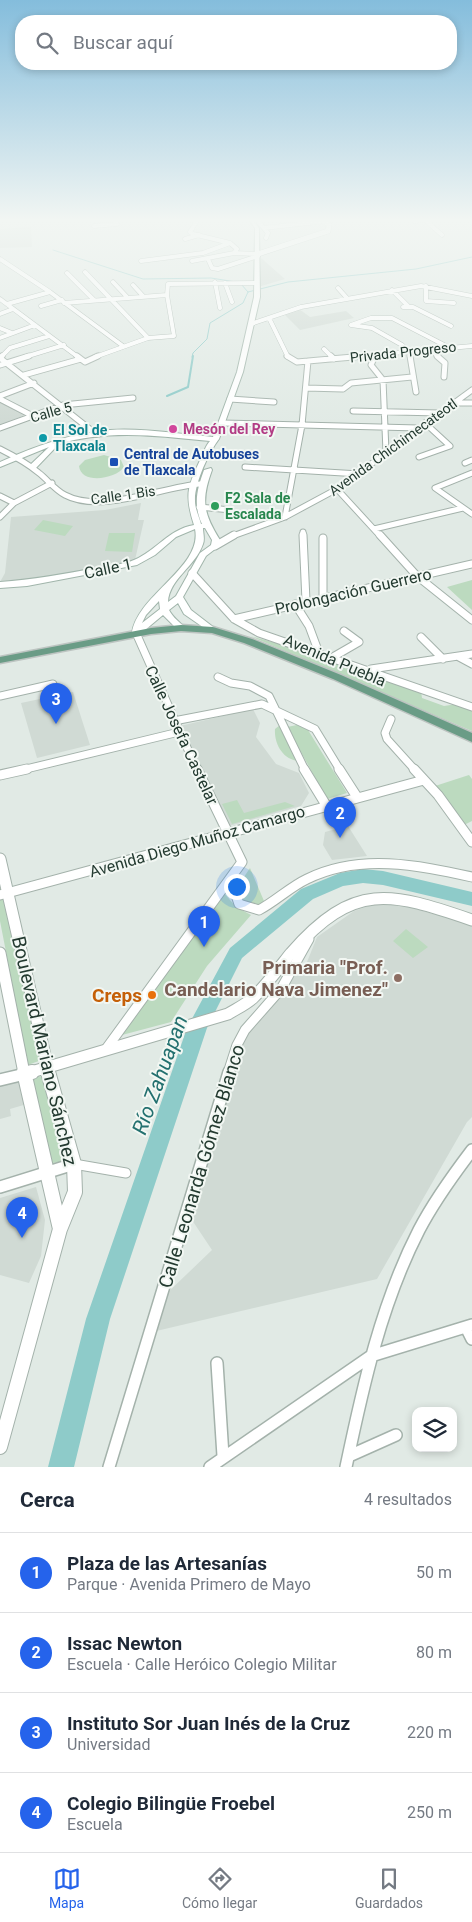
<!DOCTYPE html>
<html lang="es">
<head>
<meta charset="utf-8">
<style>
	:root { --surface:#fff; --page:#f6f6f7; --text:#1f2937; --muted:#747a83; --line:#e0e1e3; --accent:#2563eb }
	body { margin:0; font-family:Roboto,sans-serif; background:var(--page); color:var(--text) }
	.controls { position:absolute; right:15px; bottom:15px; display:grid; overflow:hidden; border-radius:10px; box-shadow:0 2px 8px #0003 }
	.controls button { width:45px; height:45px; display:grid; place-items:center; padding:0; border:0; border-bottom:1px solid var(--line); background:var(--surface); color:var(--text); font:25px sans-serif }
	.you { position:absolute; left:236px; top:886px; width:18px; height:18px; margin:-12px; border:4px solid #fff; border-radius:50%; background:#1a73e8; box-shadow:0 0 0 8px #1a73e833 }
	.badge { display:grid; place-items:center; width:32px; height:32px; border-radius:50%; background:var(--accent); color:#fff; font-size:16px; font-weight:700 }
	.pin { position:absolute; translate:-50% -41px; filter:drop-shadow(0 1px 2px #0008) }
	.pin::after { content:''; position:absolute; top:26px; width:18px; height:15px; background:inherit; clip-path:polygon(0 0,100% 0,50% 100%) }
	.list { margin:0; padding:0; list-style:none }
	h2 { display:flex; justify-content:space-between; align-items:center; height:65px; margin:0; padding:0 20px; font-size:21px }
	h2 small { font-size:16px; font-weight:400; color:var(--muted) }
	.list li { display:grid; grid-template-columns:32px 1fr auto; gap:15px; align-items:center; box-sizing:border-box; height:80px; padding:0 20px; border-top:1px solid var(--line) }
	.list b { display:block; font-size:19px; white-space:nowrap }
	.list p { margin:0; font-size:16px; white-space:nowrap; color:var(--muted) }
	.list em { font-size:16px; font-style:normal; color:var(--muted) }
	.icon { flex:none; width:28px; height:28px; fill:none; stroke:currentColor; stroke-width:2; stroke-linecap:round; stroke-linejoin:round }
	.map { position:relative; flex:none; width:472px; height:1467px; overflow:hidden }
	.search { position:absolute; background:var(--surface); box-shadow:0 2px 8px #0003; left:15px; right:15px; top:15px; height:55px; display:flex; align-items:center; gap:12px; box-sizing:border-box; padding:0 18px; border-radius:20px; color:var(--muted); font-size:19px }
	.sheet { height:385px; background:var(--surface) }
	nav { display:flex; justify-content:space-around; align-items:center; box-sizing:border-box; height:70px; border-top:1px solid var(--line); background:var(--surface); font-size:14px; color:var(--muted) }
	nav a { display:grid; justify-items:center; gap:2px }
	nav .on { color:var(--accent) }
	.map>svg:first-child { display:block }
</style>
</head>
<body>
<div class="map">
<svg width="472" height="1467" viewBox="0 0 472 1467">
	<rect width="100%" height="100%" fill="#e1eae5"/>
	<path fill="#d0dad4" d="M31,227L32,247L0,248V229Z
		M261,258L285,279L258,287Z
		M299,309L310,317L346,311L354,318L300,330L283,313Z
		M0,401L25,415L0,425Z
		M141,503L138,520H144L135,560L24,582H0L5,573L11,517L105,510Z
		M73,692L90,745L37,758L21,703Z
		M253,709L260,723L256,737L276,764L299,773L309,793L301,806L229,826L180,726Z
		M348,826L367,856L332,860L323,845L325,832Z
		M395,903L472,925V1117L467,1122L377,1279L152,1332L163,1297L212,1250L188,1214L244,1037L307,962L317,937L354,911L374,904Z
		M23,1079L27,1104L10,1109L11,1116L0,1119V1085Z
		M36,1187L45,1220L41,1256L29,1283L0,1275V1198Z"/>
	<path fill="#bcdabf" d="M104,455L121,460L124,467C116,479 81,485 79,466L85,460Z
		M43,520L73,526L65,536L34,530Z
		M109,533H135L132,552L105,551Z
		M472,580V610L447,587Z
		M250,636L323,656L421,691L422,698L444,706L457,704L472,709V731Z
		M280,725L299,761C283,760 274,744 275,729Z
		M297,725L308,730L347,793L327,799L287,727Z
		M469,775L472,779V821L464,825L435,786Z
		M237,800L244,813L285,802L295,806L232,824L222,804Z
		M250,868L264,901L258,906L243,903L239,896L244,877Z
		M224,893L236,907L251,915L207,966L171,1022L122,1035Z
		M6,899L44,1059L28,1065L0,921V900Z
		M406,929L428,947L413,958L393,941Z
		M48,1075L64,1161L48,1164L31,1078Z"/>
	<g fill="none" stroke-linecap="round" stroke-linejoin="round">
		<path stroke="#8ecbc9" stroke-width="1" d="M53,250L143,279L211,278L236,282
			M241,284L248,292
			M248,292L288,282L416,269L472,257
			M192,357L193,353L207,339L210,323L243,303L248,292"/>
		<path stroke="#8ecbc9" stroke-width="2" d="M167,396L188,387L193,356"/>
		<path fill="#8ecbc9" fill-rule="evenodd" d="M363,869L383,871L472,892V906L383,885L363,883L343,886L313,899L242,958L207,1028L110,1319L74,1467H48L86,1319L187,1028L230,948L301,889L340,873Z"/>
		<defs>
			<path id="pedestrian" d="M74,1164L126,1173"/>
			<path id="minor-far4" d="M92,219H99
				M198,219L190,232L193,234L230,243L237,249L234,253L258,254
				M256,219L268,233L266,238
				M425,220L442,235
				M414,221L441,219
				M94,226L117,224L114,219
				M264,228L326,221
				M185,239L199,235
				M0,259L50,292L123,346
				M208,259L212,268L218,269L258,256
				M141,261L203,253L230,243
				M192,261L234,253
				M85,272L148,338L174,336L167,295L168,284L255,283
				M67,273L94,300
				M113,282L127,297
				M215,282L220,308
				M225,283L232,302
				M133,285L143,296
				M426,286V301L454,303
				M338,288L346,297
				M392,290L408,306
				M0,299L78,357
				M64,303L167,295
				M7,304L50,292
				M41,306L62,300
				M403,307H413L451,326
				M0,314L13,309
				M269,318L288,357
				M251,324L301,307L421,286L472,296
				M0,328L12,333
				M0,338L35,325
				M324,349L332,357
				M431,350L439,357
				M409,352L410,357
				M404,353L405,348L402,345L372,328L351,325L371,318H392L448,347
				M1,357L10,348L49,336
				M25,357L64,345
				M95,357L148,338
				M350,357L472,346
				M374,357L375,355"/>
			<path id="minor-far3" d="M77,356L85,362L98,356
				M287,356L297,362L364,356
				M331,356L334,359
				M375,356L371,365L383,380L386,452
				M410,356L416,392
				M437,356L445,363L444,377
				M0,358L96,434
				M0,358L2,356
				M0,365L29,356
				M24,375L81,359
				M306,388L343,389L351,383L412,377
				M0,396L34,383
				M0,399L33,416
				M230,399L274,402
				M453,403H472
				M353,411L439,413
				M222,423L418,428
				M0,428L63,405L133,398
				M0,449C14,456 27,463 39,473C48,480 55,490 65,495C101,514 161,487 200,484
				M419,457L450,446L425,423
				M465,463L472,460
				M245,467L359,474
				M472,473L435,488L472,514
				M337,489L381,537
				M0,496L14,503
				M199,507L231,510
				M0,517L14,503L52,483
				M285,517L302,425L308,361
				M374,529L463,508
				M303,532V537
				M230,537L285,517L337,489L472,390"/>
			<path id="minor-far2" d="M303,535L306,601
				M380,535L417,576L472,620
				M323,538V598
				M215,546L234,535
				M192,573L234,619L259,633L472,707
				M295,604L309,626L319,653
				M234,619L472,564
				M136,633L197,770
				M421,637L443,659
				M333,657L359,642L344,631
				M459,657L472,664
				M371,669L472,654
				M218,677L231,683L250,686L269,696L305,770
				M0,696L53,684
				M391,719L385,733L387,739L415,770
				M174,721L262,704L315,729L340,770
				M22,770L179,732"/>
			<path id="minor-far1" d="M304,769L326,805
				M339,769L357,797
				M414,769L438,795L472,842
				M0,775L27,769
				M231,880L239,904L259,910C276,901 290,887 307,879C360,853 417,865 472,877
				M0,895L424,780
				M106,1049L242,862L197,769
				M228,1073L237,1045L245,1030L281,989L309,939"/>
			<path id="minor" d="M0,1080L25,1074
				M0,1187L74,1164
				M466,1327L472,1339
				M217,1363L223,1456
				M349,1456L396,1435
				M109,1467L229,1072
				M210,1467L371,1356L472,1325
				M346,1467C363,1386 381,1304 419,1230C434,1201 453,1175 472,1150"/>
			<path id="tertiary-far2" d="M258,254L328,231L329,225L322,219"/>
			<path id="tertiary-far1" d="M0,859L49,1073
				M0,953L24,1073
				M28,1073L228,1014C236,1009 247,1004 254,997C267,984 279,968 291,953C354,881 390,892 472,920"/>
			<path id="tertiary" d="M24,1072L60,1229
				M25,1074L32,1072
				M0,1447L60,1229L75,1192L74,1164L48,1072"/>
			<path id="secondary" d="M248,219H252L259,228L260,297L243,372L219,439C209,452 194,484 195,501C195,509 199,516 201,524H202C193,505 197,489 204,470L211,468L212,470C201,500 203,513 220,540L219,546L206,556L183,597L191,610L217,630L213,633L210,632L184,614L178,603L169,610C173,618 180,622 185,628L184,630H178L163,615L139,635L136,636L132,633C137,595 203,567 195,529L176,537L155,555L137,565L27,586L0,588V582C32,580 64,574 96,568C108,565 123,565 134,560C156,551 169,529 194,525C184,494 188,486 201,458C204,452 206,445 210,441C159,436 109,429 58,444L57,446L35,469L28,467L49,447L0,467V462C35,446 71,433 110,430C144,428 179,434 213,437L237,372L254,297L255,228ZM203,528H205L212,540L211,545L200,553L176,596L168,602C169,579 196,566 203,544C205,539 203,533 203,528ZM159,601L160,609L142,623L146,615Z"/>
			<path id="primary" d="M181,625L213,627L252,639L341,675L472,733V742L333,679L244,643L212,633L181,631L151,634L0,663V657L151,628Z"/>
		</defs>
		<use href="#pedestrian" stroke="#a4b2ab" stroke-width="11"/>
		<use href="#minor-far4" stroke="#a4b2ab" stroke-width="5"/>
		<use href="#minor-far3" stroke="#a4b2ab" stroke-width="7"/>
		<use href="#minor-far2" stroke="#a4b2ab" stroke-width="9"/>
		<use href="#minor-far1" stroke="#a4b2ab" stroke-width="11"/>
		<use href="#minor" stroke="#a4b2ab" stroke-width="14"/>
		<use href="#tertiary-far2" stroke="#a4b2ab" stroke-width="6"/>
		<use href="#tertiary-far1" stroke="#a4b2ab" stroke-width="13"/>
		<use href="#tertiary" stroke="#a4b2ab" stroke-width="16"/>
		<use href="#secondary" stroke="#a1b5ab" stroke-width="2"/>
		<use href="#primary" stroke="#bdc4c1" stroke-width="3"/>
		<use href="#pedestrian" stroke="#fff" stroke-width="9"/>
		<use href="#minor-far4" stroke="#fff" stroke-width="4"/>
		<use href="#minor-far3" stroke="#fff" stroke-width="5"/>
		<use href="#minor-far2" stroke="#fff" stroke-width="7"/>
		<use href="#minor-far1" stroke="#fff" stroke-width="9"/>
		<use href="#minor" stroke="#fff" stroke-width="11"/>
		<use href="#tertiary-far2" stroke="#fff" stroke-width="5"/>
		<use href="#tertiary-far1" stroke="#fff" stroke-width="11"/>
		<use href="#tertiary" stroke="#fff" stroke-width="14"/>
		<use href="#secondary" fill="#fff" fill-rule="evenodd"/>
		<use href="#primary" fill="#6a9c86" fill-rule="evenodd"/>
	</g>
	<linearGradient id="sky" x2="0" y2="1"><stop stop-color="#84bddc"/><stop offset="0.52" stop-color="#f2f6f3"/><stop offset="1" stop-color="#f2f6f3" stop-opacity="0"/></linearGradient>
	<rect width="472" height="424" fill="url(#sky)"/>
	<circle fill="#d1479c" stroke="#f2f7f3" stroke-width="2" cx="173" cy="429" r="5"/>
	<circle fill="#0f9aa8" stroke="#f2f7f3" stroke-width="2" cx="43" cy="438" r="5"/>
	<rect fill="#1a4fb4" stroke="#f2f7f3" stroke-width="2" x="109" y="457" width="10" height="10" rx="2.5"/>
	<circle fill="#2e9e5b" stroke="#f2f7f3" stroke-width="2" cx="215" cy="506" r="5"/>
	<circle fill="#8d6e63" stroke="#f2f7f3" stroke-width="2" cx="398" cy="978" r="5"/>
	<circle fill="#e8710a" stroke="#f2f7f3" stroke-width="2" cx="152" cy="995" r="5"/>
	<g text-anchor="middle" stroke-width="4" stroke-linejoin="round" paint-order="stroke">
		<g font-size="14" fill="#233a30" stroke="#f2f7f3">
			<text transform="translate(403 352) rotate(-6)" y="5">Privada Progreso</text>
			<text transform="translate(51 412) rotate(-16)" y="5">Calle 5</text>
			<text transform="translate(393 447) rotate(-36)" y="5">Avenida Chichimecateotl</text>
			<text transform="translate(123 495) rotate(-8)" y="5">Calle 1 Bis</text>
		</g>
		<g font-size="14" font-weight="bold" fill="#b23c85" stroke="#f2f7f3" text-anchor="start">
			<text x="183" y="434">Mesón del Rey</text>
		</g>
		<g font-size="14" font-weight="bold" fill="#0d838f" stroke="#f2f7f3" text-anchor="start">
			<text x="53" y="435">El Sol de<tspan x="53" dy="16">Tlaxcala</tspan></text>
		</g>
		<g font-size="14" font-weight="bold" fill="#164399" stroke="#f2f7f3" text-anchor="start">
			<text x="124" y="459">Central de Autobuses<tspan x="124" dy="16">de Tlaxcala</tspan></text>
		</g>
		<g font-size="14" font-weight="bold" fill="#27864d" stroke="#f2f7f3" text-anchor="start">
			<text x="225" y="503">F2 Sala de<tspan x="225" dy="16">Escalada</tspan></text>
		</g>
		<g font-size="16" fill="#233a30" stroke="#f2f7f3">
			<text transform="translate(108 568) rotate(-12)" y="6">Calle 1</text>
			<text transform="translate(353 591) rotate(-13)" y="6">Prolongación Guerrero</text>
			<text transform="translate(335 660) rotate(23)" y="6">Avenida Puebla</text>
			<text transform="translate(182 735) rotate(65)" y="6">Calle Josefa Castelar</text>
			<text transform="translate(197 841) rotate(-16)" y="6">Avenida Diego Muñoz Camargo</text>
		</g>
		<g font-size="19" font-weight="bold" fill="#785e54" stroke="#f2f7f3" text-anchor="end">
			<text x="388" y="974">Primaria "Prof.<tspan x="388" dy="22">Candelario Nava Jimenez"</tspan></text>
		</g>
		<g font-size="19" font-weight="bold" fill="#c56008" stroke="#f2f7f3" text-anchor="end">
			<text x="142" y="1002">Creps</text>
		</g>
		<g font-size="19" fill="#233a30" stroke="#f2f7f3">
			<text transform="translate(45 1051) rotate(77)" y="7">Boulevard Mariano Sánchez</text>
			<text transform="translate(201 1166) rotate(-73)" y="7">Calle Leonarda Gómez Blanco</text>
		</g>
		<g font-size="21" font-style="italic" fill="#23706f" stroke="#f2f7f3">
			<text transform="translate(160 1075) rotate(-70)" y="7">Río Zahuapan</text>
		</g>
	</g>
</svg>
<div class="controls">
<button><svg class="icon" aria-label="layers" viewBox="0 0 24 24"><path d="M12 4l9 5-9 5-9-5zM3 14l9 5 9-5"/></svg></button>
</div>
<div class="you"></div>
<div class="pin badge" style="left:204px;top:947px">1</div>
<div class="pin badge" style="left:340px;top:838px">2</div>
<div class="pin badge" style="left:56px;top:724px">3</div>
<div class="pin badge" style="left:22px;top:1238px">4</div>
<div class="search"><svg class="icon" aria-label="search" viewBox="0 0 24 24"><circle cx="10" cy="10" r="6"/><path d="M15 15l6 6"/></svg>Buscar aquí</div>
</div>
<section class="sheet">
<h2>Cerca<small>4 resultados</small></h2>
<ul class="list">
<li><span class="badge">1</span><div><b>Plaza de las Artesanías</b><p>Parque · Avenida Primero de Mayo</p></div><em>50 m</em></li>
<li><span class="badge">2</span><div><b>Issac Newton</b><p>Escuela · Calle Heróico Colegio Militar</p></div><em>80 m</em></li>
<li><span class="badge">3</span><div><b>Instituto Sor Juan Inés de la Cruz</b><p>Universidad</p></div><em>220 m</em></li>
<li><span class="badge">4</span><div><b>Colegio Bilingüe Froebel</b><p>Escuela</p></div><em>250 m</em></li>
</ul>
</section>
<nav>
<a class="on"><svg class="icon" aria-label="map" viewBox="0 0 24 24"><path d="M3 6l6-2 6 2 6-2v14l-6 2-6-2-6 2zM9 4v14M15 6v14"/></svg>Mapa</a>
<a><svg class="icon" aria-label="directions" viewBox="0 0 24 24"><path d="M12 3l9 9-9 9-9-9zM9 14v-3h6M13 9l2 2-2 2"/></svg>Cómo llegar</a>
<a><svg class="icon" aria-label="saved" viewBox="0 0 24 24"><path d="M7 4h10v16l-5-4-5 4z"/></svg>Guardados</a>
</nav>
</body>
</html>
